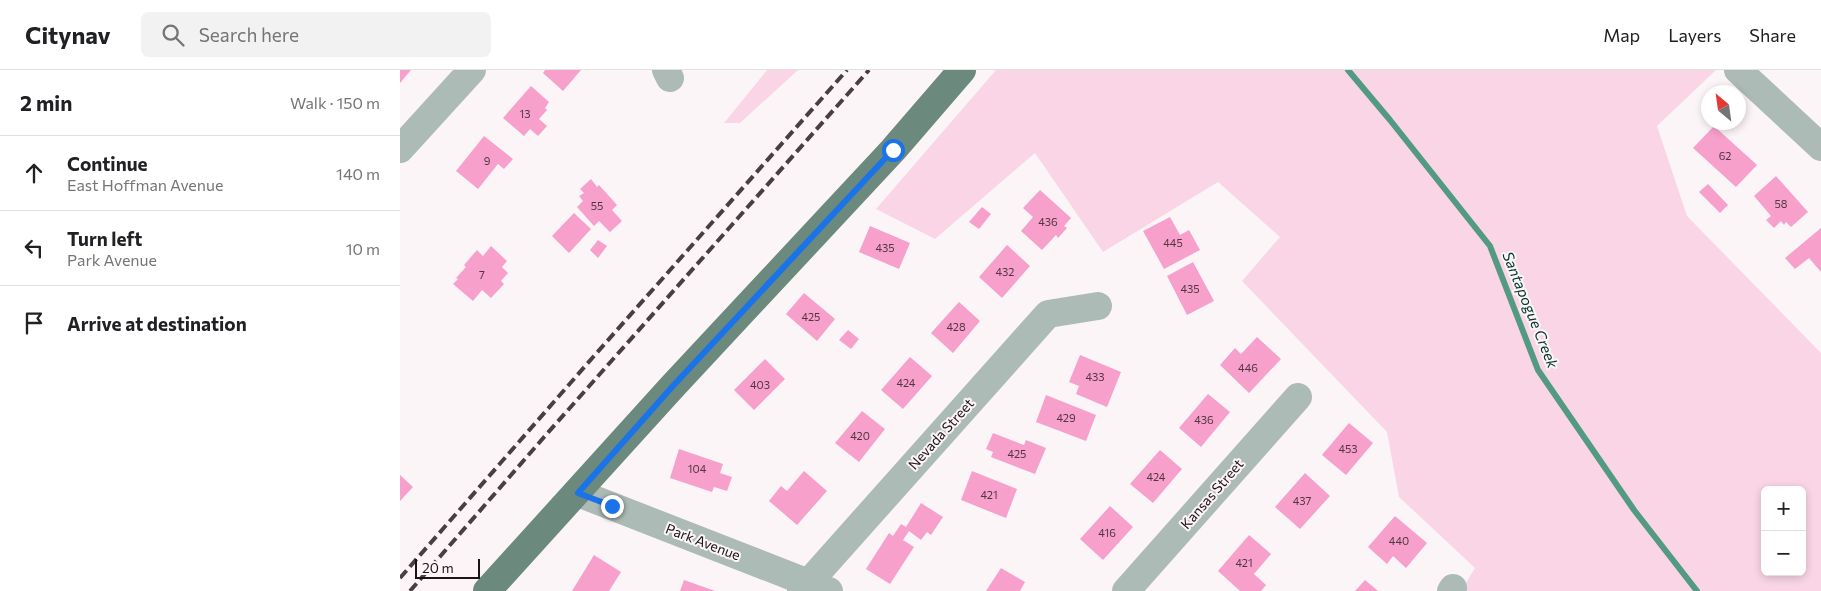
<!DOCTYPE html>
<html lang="en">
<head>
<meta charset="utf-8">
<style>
	:root { --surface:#fff; --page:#f2f2f2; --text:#202124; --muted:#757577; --line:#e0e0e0 }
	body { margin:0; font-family:Commissioner,sans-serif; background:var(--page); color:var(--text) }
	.controls { position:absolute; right:15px; bottom:15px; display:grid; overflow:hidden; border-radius:8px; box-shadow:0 2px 8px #0003 }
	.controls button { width:45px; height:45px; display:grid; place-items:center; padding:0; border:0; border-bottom:1px solid var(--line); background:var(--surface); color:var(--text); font:25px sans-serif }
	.compass { position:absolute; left:1301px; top:15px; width:45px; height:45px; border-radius:50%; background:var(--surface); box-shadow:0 2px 8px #0003; rotate:331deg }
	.scale { position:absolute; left:15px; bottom:12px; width:65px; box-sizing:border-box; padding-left:5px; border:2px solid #1d1217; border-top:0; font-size:14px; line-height:18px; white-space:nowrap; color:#1d1217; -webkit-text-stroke:4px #fcf5f8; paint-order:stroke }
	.stop { position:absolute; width:15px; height:15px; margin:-11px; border:4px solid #1a73e8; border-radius:50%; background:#fff }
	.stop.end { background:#1a73e8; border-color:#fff; box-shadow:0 1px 5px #0008 }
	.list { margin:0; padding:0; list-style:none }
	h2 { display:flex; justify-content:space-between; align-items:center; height:65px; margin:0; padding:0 20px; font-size:21px }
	h2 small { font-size:16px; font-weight:400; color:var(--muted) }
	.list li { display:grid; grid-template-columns:32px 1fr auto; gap:15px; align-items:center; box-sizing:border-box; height:75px; padding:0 20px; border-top:1px solid var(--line) }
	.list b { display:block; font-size:19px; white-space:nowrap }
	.list p { margin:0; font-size:16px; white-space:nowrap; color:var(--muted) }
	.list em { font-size:16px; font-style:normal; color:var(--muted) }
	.icon { flex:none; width:28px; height:28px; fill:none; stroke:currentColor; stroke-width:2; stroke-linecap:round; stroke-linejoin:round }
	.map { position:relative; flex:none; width:1421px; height:521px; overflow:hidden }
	header { display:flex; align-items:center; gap:30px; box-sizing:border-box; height:70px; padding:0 25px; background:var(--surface); border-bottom:1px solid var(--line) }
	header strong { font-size:24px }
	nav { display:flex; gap:28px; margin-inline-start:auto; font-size:18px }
	.search { width:350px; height:45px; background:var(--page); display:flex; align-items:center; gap:12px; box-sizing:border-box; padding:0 18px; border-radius:8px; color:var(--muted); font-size:19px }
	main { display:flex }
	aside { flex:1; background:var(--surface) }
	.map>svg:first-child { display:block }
</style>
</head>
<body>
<header>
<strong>Citynav</strong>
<div class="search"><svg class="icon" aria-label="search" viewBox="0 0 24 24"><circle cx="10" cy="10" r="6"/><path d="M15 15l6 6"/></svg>Search here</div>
<nav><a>Map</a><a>Layers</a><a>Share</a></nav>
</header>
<main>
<aside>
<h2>2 min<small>Walk · 150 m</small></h2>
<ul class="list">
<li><svg class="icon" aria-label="ahead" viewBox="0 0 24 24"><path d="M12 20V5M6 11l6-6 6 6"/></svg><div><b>Continue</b><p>East Hoffman Avenue</p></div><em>140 m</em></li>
<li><svg class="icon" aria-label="left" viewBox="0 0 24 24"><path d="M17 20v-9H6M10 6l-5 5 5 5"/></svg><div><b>Turn left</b><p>Park Avenue</p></div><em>10 m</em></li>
<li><svg class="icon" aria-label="arrive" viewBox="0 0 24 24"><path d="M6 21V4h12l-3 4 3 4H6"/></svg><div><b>Arrive at destination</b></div></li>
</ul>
</aside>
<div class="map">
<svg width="1421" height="521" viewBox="0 0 1421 521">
	<rect width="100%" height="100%" fill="#fcf5f8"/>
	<path fill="#f9d5e5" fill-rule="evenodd" d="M367,0H398L340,53H324Z
		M596,0H1316L1257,56L1287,146L1421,283V521H1061L1075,498L999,427L987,362L842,211L880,167L818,112L703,182L635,83L535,169L476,139ZM1365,420H1402V502H1365Z"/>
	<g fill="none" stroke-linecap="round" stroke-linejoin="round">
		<path stroke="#529a81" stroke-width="6" d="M948,0L990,50L1090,176L1138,300L1234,440L1297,521"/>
	</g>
	<path fill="#f6a0cb" d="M0,0H11L0,13Z
		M145,0H181L163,21L143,3Z
		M131,16L149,32L145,38L147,40L139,49L147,56L138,66L130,59L124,66L103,48Z
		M1314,56L1357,95L1336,117L1293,78Z
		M84,66L113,89L104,99L98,94L78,119L56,101Z
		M1376,106L1408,142L1391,157L1386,152L1384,155L1381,151L1374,158L1366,150L1371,146L1354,126Z
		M191,109L197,117L199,115L217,135L212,140L222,151L210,162L199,151L194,156L177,137L183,131L179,126L184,123L180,119Z
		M1308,114L1328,135L1320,143L1299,122Z
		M640,120L671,148L664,156L667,158L658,168L656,165L642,180L621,161L633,147L623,138Z
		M582,137L591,144L579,159L569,152Z
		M174,143L191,159L169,183L152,166Z
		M770,147L780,165L789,160L800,180L764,199L743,161Z
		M470,156L510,173L499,199L459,182Z
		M1421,158V202L1409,188L1395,199L1385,188Z
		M198,170L207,176L198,188L190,180Z
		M607,175L630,196L602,228L579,207Z
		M91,176L107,191L102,197L108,203L101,211L104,214L91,228L82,220L73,231L53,214L58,209L56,208L66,197L64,195L77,180L83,186Z
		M793,192L814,231L787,245L767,206Z
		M404,223L435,249L417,271L386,244Z
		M559,232L580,251L553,283L531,263Z
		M448,260L459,269L451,279L439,270Z
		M857,267L881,289L849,323L820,295L835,278L841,284Z
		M680,285L721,302L707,337L676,324L679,316L669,312Z
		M510,287L532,306L503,339L481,320Z
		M365,289L385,309L354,340L334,320Z
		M808,324L830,342L801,377L779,358Z
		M646,325L696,345L686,371L636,352Z
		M462,341L485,359L459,392L435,373Z
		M949,353L973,373L946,405L922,385Z
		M593,363L624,375L626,370L646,378L635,404L591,387L593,382L586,379Z
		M279,379L323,394L320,403L332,407L327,421L314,417L312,422L270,408Z
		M760,380L782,399L753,433L730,414Z
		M404,401L427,421L397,455L369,431L381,416L387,421Z
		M572,401L617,419L606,448L561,430Z
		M905,403L930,426L900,459L875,437Z
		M0,405L13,417L0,431Z
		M521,433L543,447L531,465L527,462L521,470L509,461L503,470L514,477L490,514L466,499L489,463L493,466L501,454L506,457Z
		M710,436L733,457L703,490L680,469Z
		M995,446L1027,473L1006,498L993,486L987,494L968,477Z
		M849,465L871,484L854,504L866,515L861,521H840L818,501Z
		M194,485L221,502L209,521H172Z
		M601,498L625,512L620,521H586Z
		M284,510L315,521H280Z
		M965,510L978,521H955Z"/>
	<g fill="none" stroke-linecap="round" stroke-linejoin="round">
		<path stroke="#acbbb5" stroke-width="28" d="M266,0L270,8
			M1338,0L1421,77
			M0,79L72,0
			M178,423L429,521
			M401,521L648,244L698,236
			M726,521L898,327
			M1051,521L1053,518"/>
		<path stroke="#6c897d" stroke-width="28" d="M87,521L272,317L493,80L562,0"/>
		<path stroke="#483e43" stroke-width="4" stroke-dasharray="10 5" stroke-linecap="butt" d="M0,508L194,286L447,0
			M10,521L145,366L469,0"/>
	</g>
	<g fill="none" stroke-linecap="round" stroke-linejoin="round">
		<path stroke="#1a73e8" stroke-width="6" d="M212,436L178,423L272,317L493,80"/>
	</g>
	<g text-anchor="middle" stroke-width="4" stroke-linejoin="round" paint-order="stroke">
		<g font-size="11" fill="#533644">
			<text x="125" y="48">13</text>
			<text x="1325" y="90">62</text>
			<text x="87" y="95">9</text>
			<text x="1381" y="138">58</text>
			<text x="197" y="140">55</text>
			<text x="648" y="156">436</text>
			<text x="773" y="177">445</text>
			<text x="485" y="182">435</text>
			<text x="605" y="206">432</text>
			<text x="82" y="209">7</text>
			<text x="790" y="223">435</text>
			<text x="411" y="251">425</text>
			<text x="556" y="261">428</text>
			<text x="848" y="302">446</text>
			<text x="695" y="311">433</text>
			<text x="506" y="317">424</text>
			<text x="360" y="319">403</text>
			<text x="666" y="352">429</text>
			<text x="804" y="354">436</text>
			<text x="460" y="370">420</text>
			<text x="948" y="383">453</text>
			<text x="617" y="388">425</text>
			<text x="297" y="403">104</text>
			<text x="756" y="411">424</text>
			<text x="589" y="429">421</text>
			<text x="902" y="435">437</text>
			<text x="707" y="467">416</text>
			<text x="999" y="475">440</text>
			<text x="844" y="497">421</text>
		</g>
		<g font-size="14" fill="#1d1217" stroke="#fcf5f8">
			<text transform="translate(541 364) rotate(-48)" y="5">Nevada Street</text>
			<text transform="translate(812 424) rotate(-49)" y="5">Kansas Street</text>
			<text transform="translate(303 472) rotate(21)" y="5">Park Avenue</text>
		</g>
		<g font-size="15" font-style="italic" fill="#033628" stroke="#fcf5f8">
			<text transform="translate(1130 240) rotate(68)" y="5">Santapogue Creek</text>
		</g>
	</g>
</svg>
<div class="controls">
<button>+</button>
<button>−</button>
</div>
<svg class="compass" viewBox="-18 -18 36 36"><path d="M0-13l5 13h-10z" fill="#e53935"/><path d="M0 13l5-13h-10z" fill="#757577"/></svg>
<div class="scale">20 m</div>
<div class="stop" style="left:493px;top:80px"></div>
<div class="stop end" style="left:212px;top:436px"></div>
</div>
</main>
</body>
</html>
